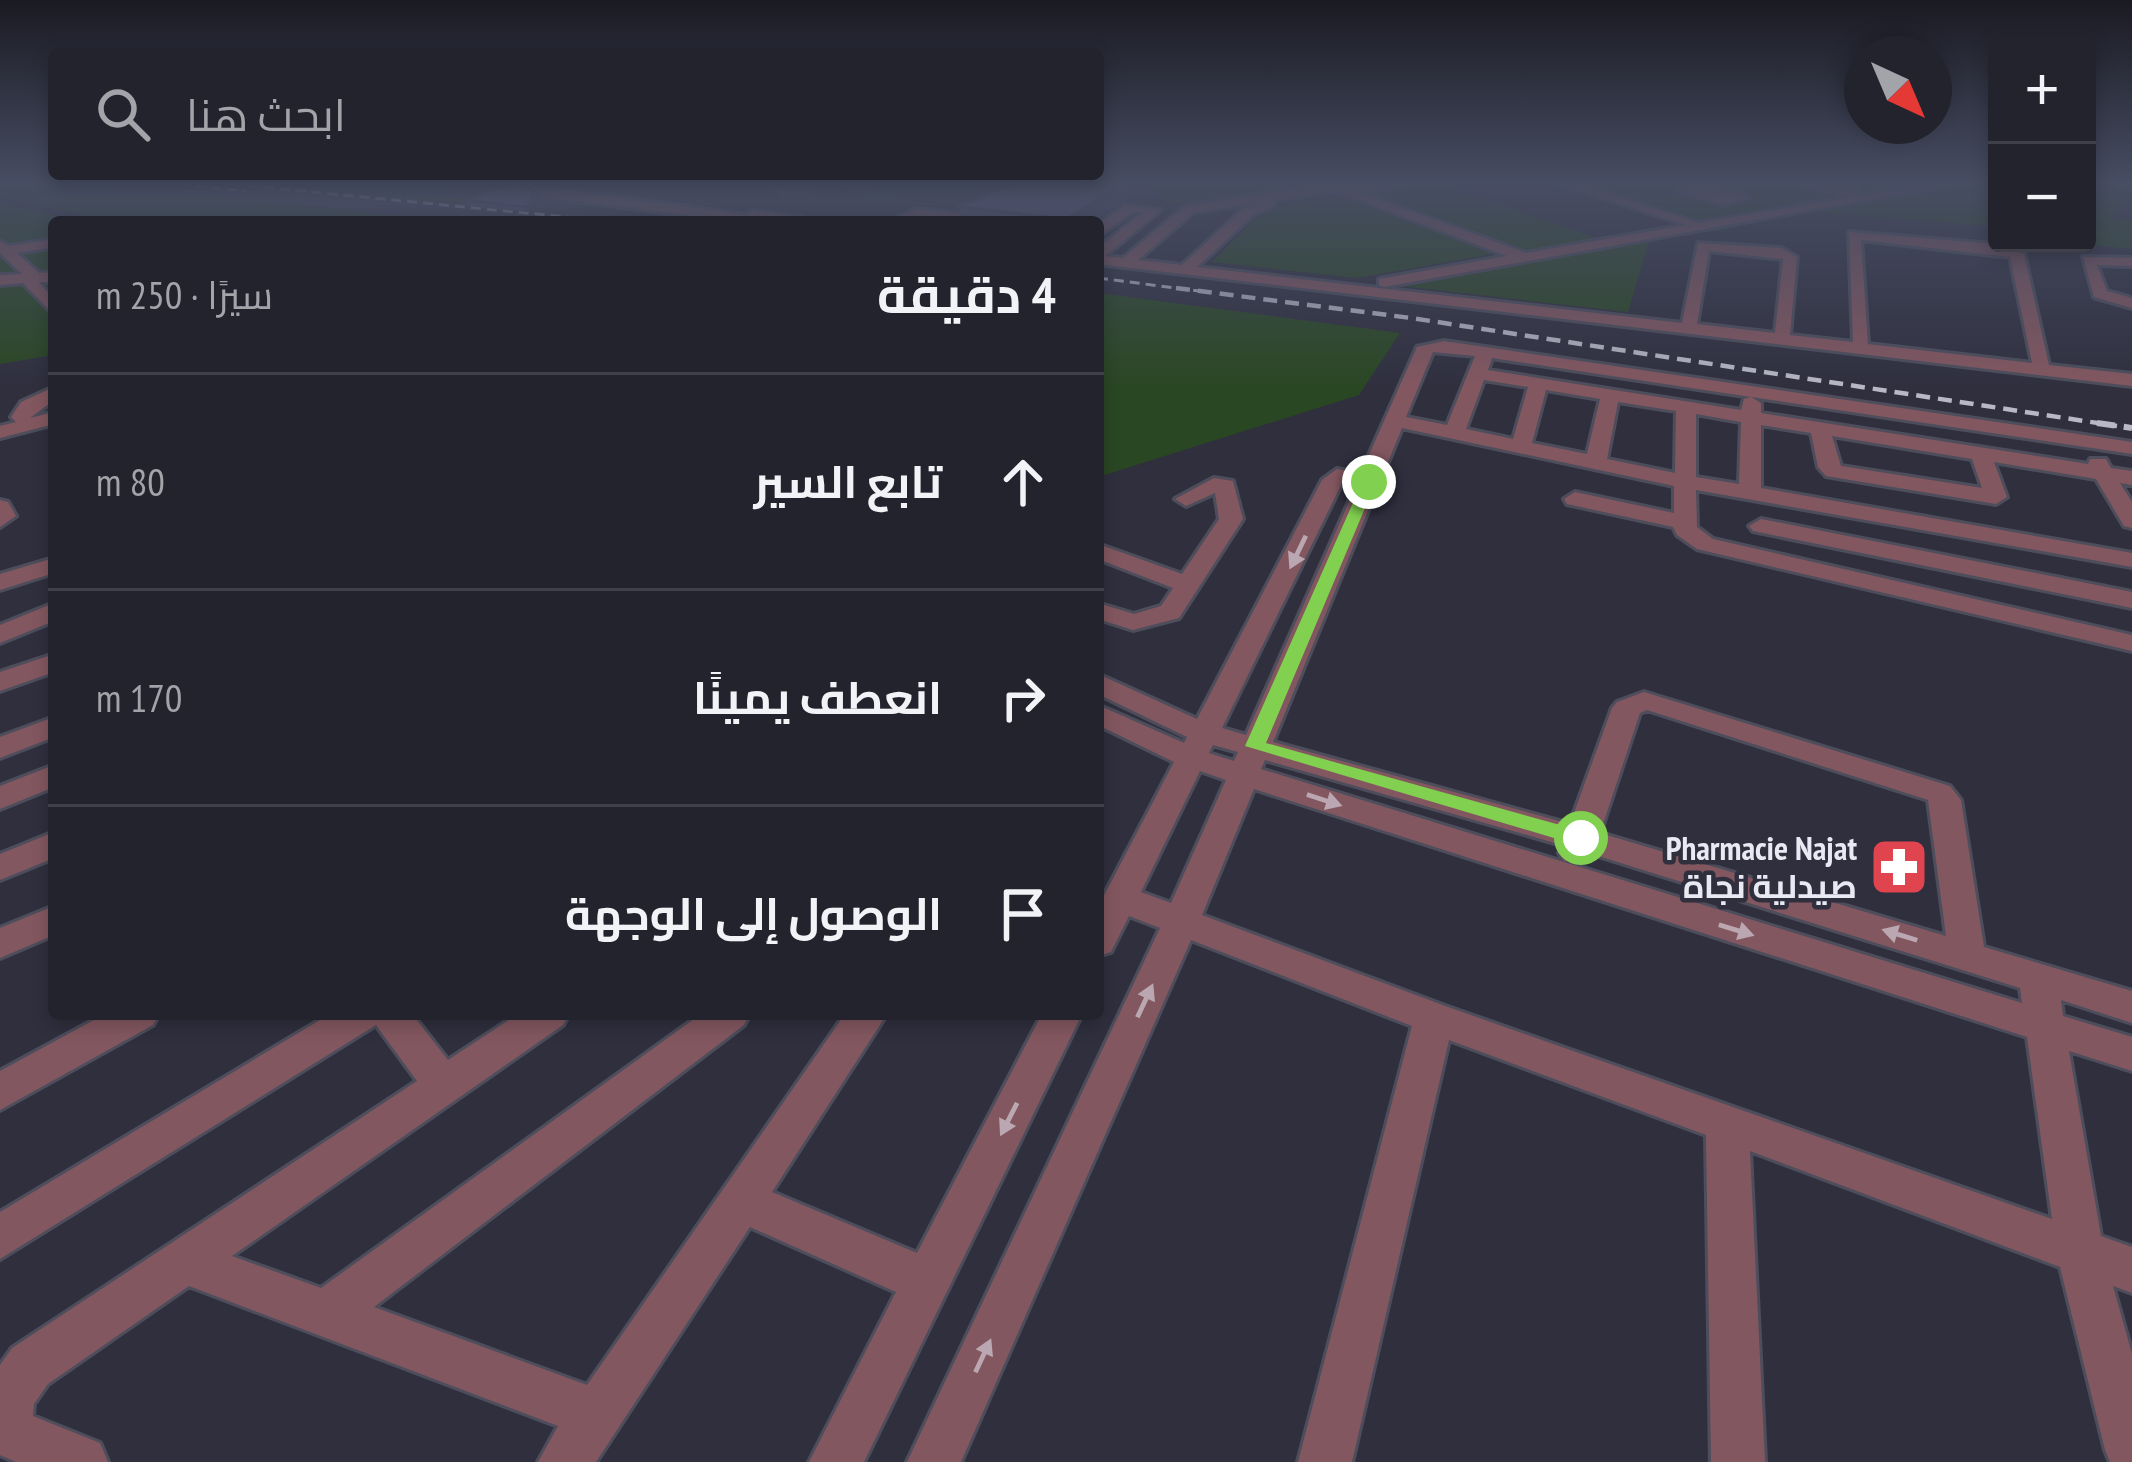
<!DOCTYPE html>
<html lang="ar">
<head>
<meta charset="utf-8">
<style>
	:root { --surface:#23232e; --page:#2f2f3a; --text:#f1f3f6; --muted:#a3a4aa; --line:#40404a }
	body { margin:0; font-family:"PT Sans Narrow",Cairo,sans-serif; background:var(--page); color:var(--text); direction:rtl }
	.controls { position:absolute; right:36px; top:36px; display:grid; overflow:hidden; border-radius:12px; box-shadow:0 6px 18px #0003 }
	.controls button { width:108px; height:108px; display:grid; place-items:center; padding:0; border:0; border-bottom:3px solid var(--line); background:var(--surface); color:var(--text); font:60px sans-serif }
	.compass { position:absolute; left:1844px; top:36px; width:108px; height:108px; border-radius:50%; background:var(--surface); box-shadow:0 6px 18px #0003; rotate:136deg }
	.stop { position:absolute; width:36px; height:36px; margin:-27px; border:9px solid #82d04f; border-radius:50%; background:#fff }
	.stop.end { background:#82d04f; border-color:#fff; box-shadow:0 3px 12px #0008 }
	.list { margin:0; padding:0; list-style:none }
	h2 { display:flex; justify-content:space-between; align-items:center; height:156px; margin:0; padding:0 48px; font-size:51px }
	h2 small { font-size:39px; font-weight:400; color:var(--muted) }
	.list li { display:grid; grid-template-columns:78px 1fr auto; gap:36px; align-items:center; box-sizing:border-box; height:216px; padding:0 48px; border-top:3px solid var(--line) }
	.list b { display:block; font-size:45px; white-space:nowrap }
	.list em { font-size:39px; font-style:normal; color:var(--muted) }
	.icon { flex:none; width:66px; height:66px; fill:none; stroke:currentColor; stroke-width:2; stroke-linecap:round; stroke-linejoin:round }
	.map { position:relative; flex:none; width:2132px; height:1462px; overflow:hidden; direction:ltr }
	.search { position:absolute; background:var(--surface); box-shadow:0 6px 18px #0003; left:48px; top:48px; width:1056px; height:132px; display:flex; align-items:center; gap:30px; box-sizing:border-box; padding:0 42px; border-radius:12px; color:var(--muted); font-size:45px }
	.panel { position:absolute; background:var(--surface); box-shadow:0 6px 18px #0003; left:48px; top:216px; width:1056px; height:804px; border-radius:12px; direction:rtl }
	.map>svg:first-child { display:block }
</style>
</head>
<body>
<div class="map">
<svg width="2132" height="1462" viewBox="0 0 2132 1462">
	<rect width="100%" height="100%" fill="#2f2f3e"/>
	<path fill="#39394d" d="M206,184L460,205L503,192L597,201L574,211L617,216L603,222H453L175,192Z"/>
	<path fill="#2a4723" d="M0,184H114L454,222H111L0,197Z
		M251,184H464L435,195L480,199L461,205Z
		M768,184H984L974,186L982,194L923,192L867,200L852,190L783,198Z
		M1190,184H1289L1296,187L1175,204L1147,190Z
		M1420,184H1442L1599,239L1517,252L1356,192Z
		M1561,184H1997V227L1805,211L1716,232Z
		M2087,184L2132,188V197L2111,217L2132,220V249L2071,243H2087Z
		M1345,195L1492,254L1357,278L1212,262L1266,208Z
		M0,203L86,222H54V327L47,356L0,364Z
		M1649,241L1628,312L1400,286V281Z
		M1098,293L1400,333L1359,395L1098,477Z"/>
	<g fill="none" stroke-linecap="round" stroke-linejoin="round">
		<defs>
			<path id="minor" d="M525,184L746,215L752,211L805,218L812,222H739L545,197Z
				M823,184H876L870,188Z
				M1331,184H1406L1362,193L1526,253L1686,225L1560,184H1579L1699,223L1850,197L1800,184L1857,191L1858,196L1954,184L1384,287L1379,285V279L1507,256L1336,191L1274,200V206L1254,214L1197,267L1682,323L1698,243L1781,248L1797,257L1790,335L1853,342L1849,232L1994,244L2024,254L2049,365L2132,374V386L1098,264V248L1142,213L1133,212L1098,236V225L1125,205L1161,210L1105,256L1123,258L1185,206ZM1259,203L1244,208L1182,265L1138,260L1194,212ZM1861,240L2010,257L2032,363L1868,344ZM1709,251L1783,259L1775,333L1697,324Z
				M1706,184L1743,194L1748,198L1722,205L1677,190Z
				M2121,184H2132V189L2123,187Z
				M917,209L965,214L967,222L918,217L887,222Z
				M54,239V247L17,253L39,273L54,272V282H39L54,300V315L23,283L0,285V275L22,274L0,253V241L9,246Z
				M2083,257L2132,258V266L2097,265L2107,291L2132,298V308L2094,297Z
				M1444,341L2132,442V454L1751,397L1761,403V413L2088,464L2090,459H2106L2111,468L2132,471V485L2120,483L2132,502V528L2124,526L2096,479L1994,462L2007,497L1996,504L1826,476L1818,467L1811,433L1761,425V488L2132,553V567L1696,490L1697,527L1713,539L2132,635V651L1697,549L1677,535L1673,527L1567,504L1564,499L1575,492L1674,513V486L1402,428L1273,742L1570,824L1612,708L1617,702L1644,692L1950,786L1961,800L1984,947L2132,991V1023L2061,1000L2063,1016L2132,1037V1071L2069,1051L2101,1236L2132,1247V1293L2113,1286L2132,1354V1462H2110L2105,1450L2060,1267L1750,1151L1765,1462H1711L1706,1135L1449,1040L1352,1462H1298L1412,1026L1191,940L961,1462H907L1160,928L1129,916L1111,952L1098,956V907L1174,762L1098,725V705L1184,743L1187,737L1098,694V674L1197,719L1322,480L1337,469L1361,473L1417,347ZM1433,352L1475,356L1447,425L1406,417ZM1492,358L1751,397L1744,399L1741,410L1488,370ZM1484,380L1528,387L1513,439L1466,429ZM1546,390L1600,399L1587,454L1532,443ZM1618,402L1676,411L1675,473L1607,459ZM1696,414L1741,422L1739,484L1696,477ZM1832,436L1972,459L1982,488L1841,466ZM1342,483L1356,486L1246,735L1222,728ZM1647,710L1928,800L1946,936L1600,833L1640,713ZM1213,745L1238,752L1234,761L1209,753ZM1265,760L1562,845L1559,853L1564,861H1588L1592,854L2020,988L2022,1003L1261,769ZM1200,771L1226,780L1171,903L1141,892ZM1254,789L2027,1037L2052,1219L1448,1007L1202,915Z
				M54,387V400L30,418L54,412V424L0,438V426L16,422L11,417L21,402Z
				M1214,478L1233,481L1243,519L1179,618L1133,630L1098,619V603L1134,614L1161,606L1173,588L1098,559V544L1182,574L1219,519L1215,493L1186,506L1175,499Z
				M0,500L8,502L16,516L0,527Z
				M1761,519L2132,592V608L1753,531L1749,526Z
				M54,558V573L0,590V574Z
				M54,603V621L0,643V625Z
				M54,654V672L0,691V672Z
				M54,717V737L0,758V737Z
				M54,765V787L0,809V786Z
				M54,832V858L0,880V854Z
				M54,906V935L0,958V928Z
				M105,1014H159L153,1025L0,1110V1071Z
				M330,1014H412L448,1060L518,1014H569L563,1025L232,1256L321,1288L701,1014H750L744,1025L374,1307L587,1385L845,1014H887L772,1192L917,1253L1042,1014H1082L864,1462H809L896,1292L750,1227L596,1462H538L558,1426L189,1286L48,1384L34,1404L33,1416L100,1443L108,1462H16L0,1455V1365L12,1348L417,1081L376,1025L0,1259V1212Z"/>
		</defs>
		<use href="#minor" stroke="#4d4d5b" stroke-width="6"/>
		<use href="#minor" fill="#835760" fill-rule="evenodd"/>
		<path stroke="#b9b9c5" stroke-width="3" stroke-dasharray="10 6" stroke-linecap="butt" d="M179,184L245,191
			M232,184L617,222
			M1098,278L1199,291"/>
		<path stroke="#b9b9c5" stroke-width="4.5" stroke-dasharray="14 8" stroke-linecap="butt" d="M1176,288L1411,318L2117,426"/>
		<path stroke="#b9b9c5" stroke-width="6" stroke-dasharray="18 9" stroke-linecap="butt" d="M2097,423L2132,428"/>
	</g>
	<path fill="#525077" d="M756,184H822L821,188H816V193L787,197Z
		M1013,184H1129V198L1092,222H960L959,207Z
		M537,197L527,212L467,206L465,200Z"/>
	<path fill="#424161" d="M785,184H822L821,188H816V193L787,197Z
		M1121,184H1129V198L1092,222H1067V219Z
		M535,192L537,197L527,212L526,207Z"/>
	<path fill="#5f5d8a" stroke="#424161" stroke-width="3" d="M512,184H524L535,192L526,207L465,200Z
		M1013,184H1121L1067,219L959,207Z"/>
	<defs><path id="oneway-solid" d="M-6-.8H1V-3.2L6.5 0L1 3.2V.8H-6Z" transform="scale(3)"/></defs>
	<g fill="#bba7b1">
		<use href="#oneway-solid" transform="translate(1298 552) rotate(116)"/>
		<use href="#oneway-solid" transform="translate(1324 800) rotate(18)"/>
		<use href="#oneway-solid" transform="translate(1736 930) rotate(17)"/>
		<use href="#oneway-solid" transform="translate(1900 935) rotate(-163)"/>
		<use href="#oneway-solid" transform="translate(1145 1001) rotate(-65)"/>
		<use href="#oneway-solid" transform="translate(1009 1119) rotate(117)"/>
		<use href="#oneway-solid" transform="translate(983 1356) rotate(-65)"/>
	</g>
	<linearGradient id="sky" x2="0" y2="1"><stop stop-color="#1a1a22"/><stop offset="0.47" stop-color="#474d63"/><stop offset="1" stop-color="#474d63" stop-opacity="0"/></linearGradient>
	<rect width="2132" height="389" fill="url(#sky)"/>
	<path fill="#82d04f" d="M1364,478L1376,482L1266,743L1589,833V844H1574L1245,746Z"/>
	<defs>
		<symbol id="pharmacy-square" viewBox="-11 -11 22 22"><rect x="-9" y="-9" width="18" height="18" rx="4" fill="#e0444e" stroke="#2f2f3e"/><path d="M-2-6h4v4h4v4h-4v4h-4v-4h-4v-4h4Z" fill="#fff"/></symbol>
	</defs>
	<g fill-rule="evenodd">
		<use href="#pharmacy-square" x="1866" y="834" width="66" height="66"/>
	</g>
	<g text-anchor="middle" stroke-width="9" stroke-linejoin="round" paint-order="stroke">
		<g font-size="33" font-weight="bold" fill="#e9e9f3" stroke="#2f2f3e" text-anchor="end">
			<text x="1857" y="860">Pharmacie Najat<tspan x="1857" dy="38">صيدلية نجاة</tspan></text>
		</g>
	</g>
</svg>
<div class="controls">
<button>+</button>
<button>−</button>
</div>
<svg class="compass" viewBox="-18 -18 36 36"><path d="M0-13l5 13h-10z" fill="#e53935"/><path d="M0 13l5-13h-10z" fill="#a3a4aa"/></svg>
<div class="stop" style="left:1581px;top:838px"></div>
<div class="stop end" style="left:1369px;top:482px"></div>
<div class="search"><svg class="icon" aria-label="search" viewBox="0 0 24 24"><circle cx="10" cy="10" r="6"/><path d="M15 15l6 6"/></svg>ابحث هنا</div>
<section class="panel">
<h2>4 دقيقة<small>سيرًا · 250 m</small></h2>
<ul class="list">
<li><svg class="icon" aria-label="ahead" viewBox="0 0 24 24"><path d="M12 20V5M6 11l6-6 6 6"/></svg><div><b>تابع السير</b></div><em>80 m</em></li>
<li><svg class="icon" aria-label="right" viewBox="0 0 24 24"><path d="M7 20v-9h11M14 6l5 5-5 5"/></svg><div><b>انعطف يمينًا</b></div><em>170 m</em></li>
<li><svg class="icon" aria-label="arrive" viewBox="0 0 24 24"><path d="M6 21V4h12l-3 4 3 4H6"/></svg><div><b>الوصول إلى الوجهة</b></div></li>
</ul>
</section>
</div>
</body>
</html>
